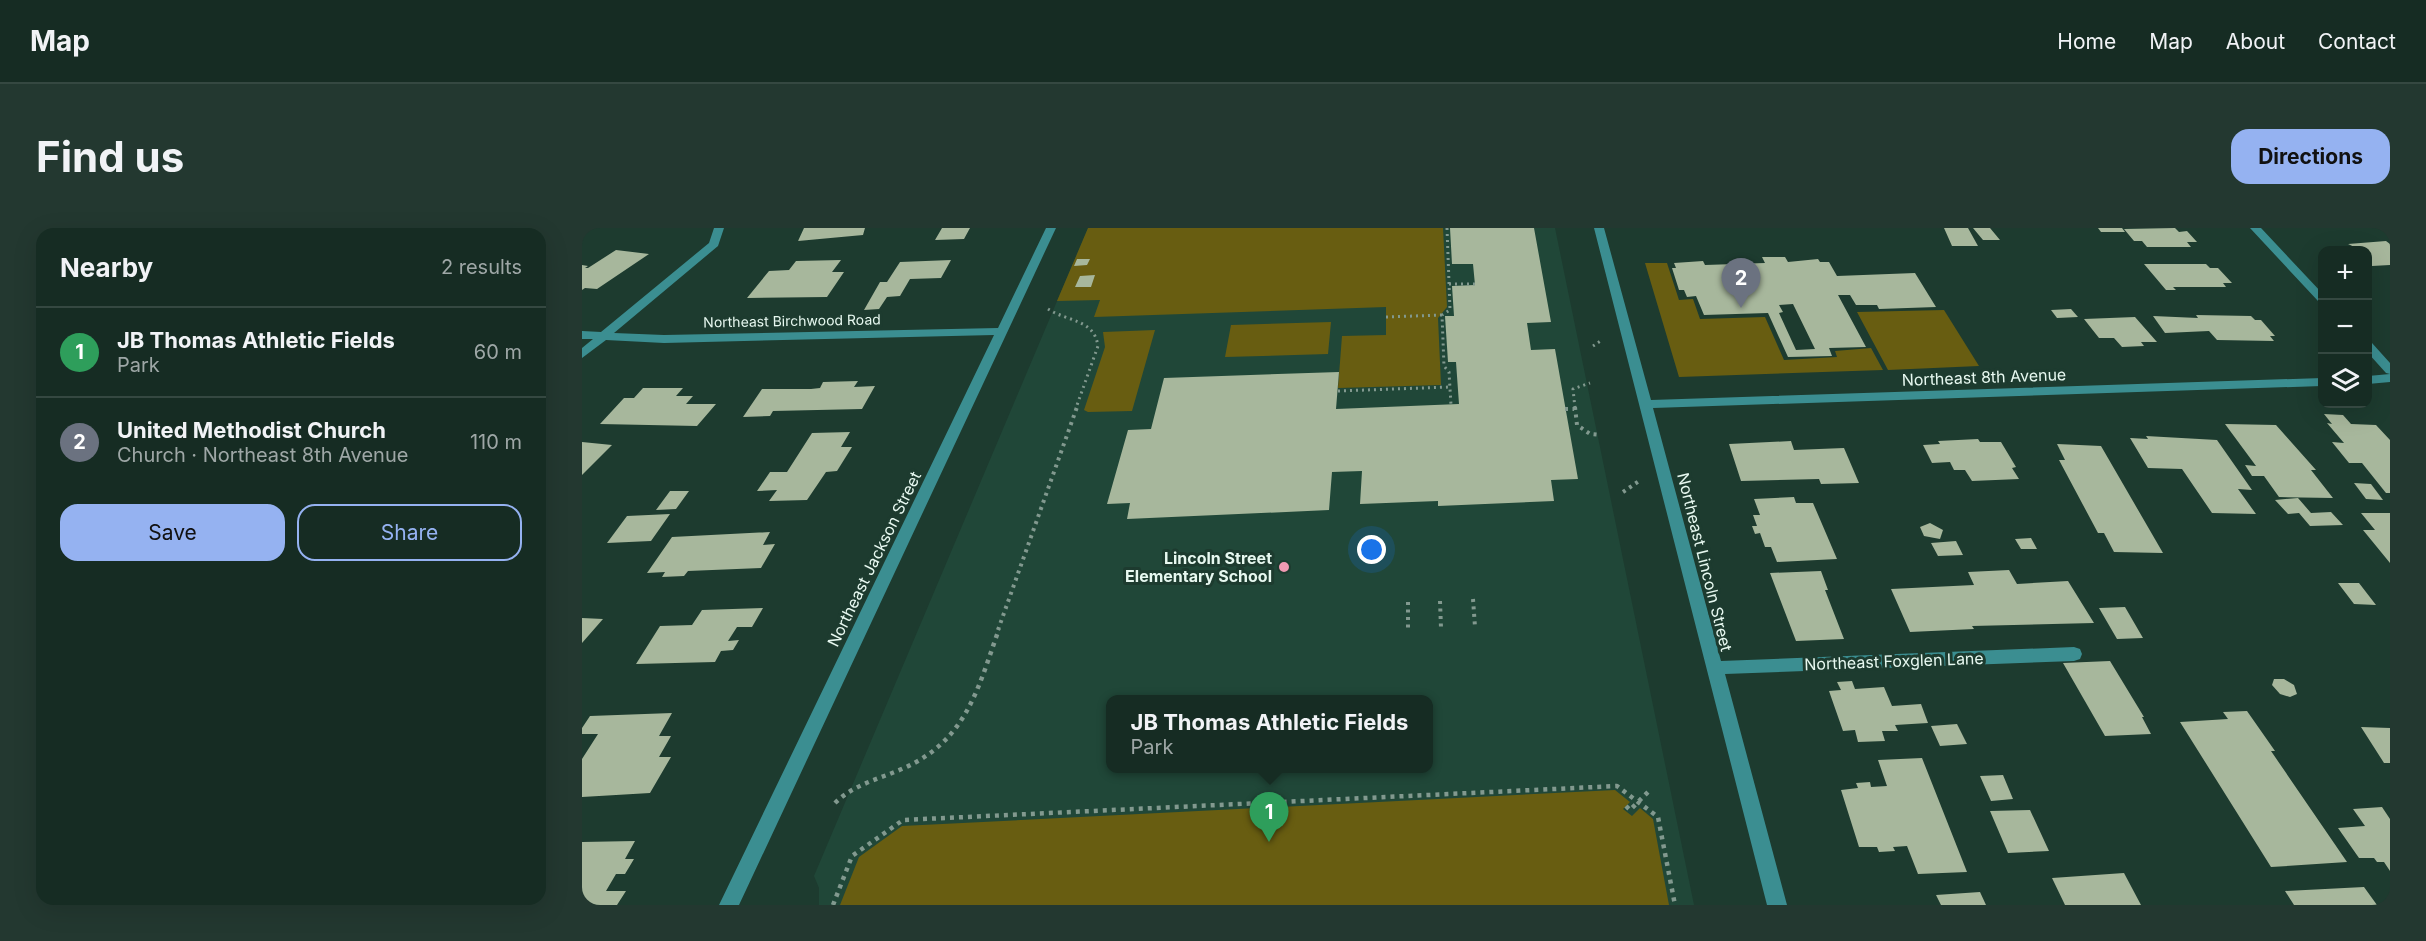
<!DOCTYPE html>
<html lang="en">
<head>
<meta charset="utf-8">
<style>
	:root { --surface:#162c23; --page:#233830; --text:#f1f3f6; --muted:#9ea7a6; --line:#354841; --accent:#95b2f1 }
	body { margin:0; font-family:Inter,sans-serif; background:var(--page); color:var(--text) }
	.controls { position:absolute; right:18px; top:18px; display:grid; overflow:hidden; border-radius:12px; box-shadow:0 6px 24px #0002 }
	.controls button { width:54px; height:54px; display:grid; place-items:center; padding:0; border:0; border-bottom:2px solid var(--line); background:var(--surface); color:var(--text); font:30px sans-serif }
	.you { position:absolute; left:790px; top:322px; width:21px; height:21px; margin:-15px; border:4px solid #fff; border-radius:50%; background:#1a73e8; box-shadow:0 0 0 9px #1a73e833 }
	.badge { display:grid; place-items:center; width:39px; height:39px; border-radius:50%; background:var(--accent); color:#fff; font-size:20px; font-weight:700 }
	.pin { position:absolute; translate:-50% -50px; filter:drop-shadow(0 2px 3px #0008) }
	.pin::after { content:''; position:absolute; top:32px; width:21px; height:18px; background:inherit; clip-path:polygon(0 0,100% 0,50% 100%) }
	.popup { position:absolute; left:524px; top:467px; width:327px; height:78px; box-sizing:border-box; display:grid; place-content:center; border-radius:12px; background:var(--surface); filter:drop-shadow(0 2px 4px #0005); font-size:20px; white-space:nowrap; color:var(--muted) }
	.popup b { font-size:22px; color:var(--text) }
	.popup::after { content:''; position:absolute; left:50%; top:100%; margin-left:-12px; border:12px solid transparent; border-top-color:var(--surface) }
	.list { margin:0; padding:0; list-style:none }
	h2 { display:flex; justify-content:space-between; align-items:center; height:78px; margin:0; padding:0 24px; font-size:26px }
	h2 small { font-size:20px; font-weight:400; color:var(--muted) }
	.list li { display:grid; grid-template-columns:39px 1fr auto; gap:18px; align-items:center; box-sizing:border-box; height:90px; padding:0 24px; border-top:2px solid var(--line) }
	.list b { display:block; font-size:22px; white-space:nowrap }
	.list p { margin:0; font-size:20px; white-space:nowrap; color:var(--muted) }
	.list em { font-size:20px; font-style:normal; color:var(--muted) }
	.actions { display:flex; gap:12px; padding:18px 24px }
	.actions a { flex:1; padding:14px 0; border:2px solid var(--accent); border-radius:18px; text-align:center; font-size:21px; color:var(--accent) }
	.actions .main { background:var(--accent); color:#111 }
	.icon { flex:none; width:33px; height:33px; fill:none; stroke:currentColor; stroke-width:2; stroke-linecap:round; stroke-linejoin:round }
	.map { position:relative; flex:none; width:1808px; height:677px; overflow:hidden; border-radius:18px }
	header { display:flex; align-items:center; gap:36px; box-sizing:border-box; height:84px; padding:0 30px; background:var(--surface); border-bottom:2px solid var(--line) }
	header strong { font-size:28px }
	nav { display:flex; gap:33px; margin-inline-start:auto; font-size:21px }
	.intro { display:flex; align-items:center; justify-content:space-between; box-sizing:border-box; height:144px; padding:0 36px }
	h1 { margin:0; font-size:42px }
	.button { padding:15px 27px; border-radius:18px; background:var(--accent); color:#111; font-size:21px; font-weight:700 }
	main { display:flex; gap:36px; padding:0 36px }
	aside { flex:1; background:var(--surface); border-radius:18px; box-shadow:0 6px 24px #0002 }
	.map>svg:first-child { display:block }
</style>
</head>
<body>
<header>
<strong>Map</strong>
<nav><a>Home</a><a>Map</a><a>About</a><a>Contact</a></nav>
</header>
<div class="intro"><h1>Find us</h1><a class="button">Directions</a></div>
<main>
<aside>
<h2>Nearby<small>2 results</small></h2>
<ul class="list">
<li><span class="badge" style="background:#2e9e5b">1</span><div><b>JB Thomas Athletic Fields</b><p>Park</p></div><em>60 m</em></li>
<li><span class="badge" style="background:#6b7280">2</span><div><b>United Methodist Church</b><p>Church · Northeast 8th Avenue</p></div><em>110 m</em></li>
</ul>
<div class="actions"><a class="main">Save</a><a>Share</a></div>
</aside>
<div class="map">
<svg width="1808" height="677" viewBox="0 0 1808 677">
	<rect width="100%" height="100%" fill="#1d3b2f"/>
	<path fill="#204738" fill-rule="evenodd" d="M506,0H973L1112,677H237V660L232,648ZM528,472H846V540H528Z"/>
	<path fill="#685d11" d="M506,0H861L865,79L856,90L859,157L756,160L760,108L804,107V79L512,89L518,72L475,73Z
		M1063,35H1085L1097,72L1111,71L1118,91L1183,89L1202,132L1255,129L1253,123L1289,120L1301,142L1097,149Z
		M1362,82L1397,138L1306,142L1275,84Z
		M749,94L746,126L643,129L649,97Z
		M573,102L550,183L506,184L502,182L523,119L521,104Z
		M1033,562L1048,574L1041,581L1050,588L1058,580L1071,591L1087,677H258L277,629L320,598Z"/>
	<path fill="#a7b79c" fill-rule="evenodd" d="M222,0H283L281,7L216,13Z
		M360,0H388L382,11L353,12Z
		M868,0H952L969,94L945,95L949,122L973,121L996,251L969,252L972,273L856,278V273L778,276L780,243L750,244L747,282L545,291L548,275L525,276L546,202L569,201L582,150L757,144L754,181L877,176L874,134H866L863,88H872L870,58L893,57L891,36H870Z
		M1362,0H1386L1396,18H1370Z
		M1391,0H1408L1418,12H1401Z
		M1516,0H1540L1543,4H1519Z
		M1593,0L1597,4L1605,3L1615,14H1605L1609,19H1565L1560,13H1552L1542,1Z
		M1804,13L1808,16V37L1790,38L1786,34V22H1779L1766,16Z
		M34,22L67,26L15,61L3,60L0,62V37L6,38L3,40H6Z
		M1180,29H1203L1206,34L1236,31L1238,34H1247L1255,48L1333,45L1354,79L1297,81L1295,77H1274L1268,67H1256L1284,119L1247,120L1250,128L1206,129L1186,85L1122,87L1114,68L1105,69L1102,62H1097L1090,40H1094L1092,35L1121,33L1123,37L1183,35ZM1211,76L1233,121L1214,122L1197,85L1201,84L1197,77Z
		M495,31H508L505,37L492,38Z
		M259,32L250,44H262L245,69L165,70L187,43L207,42L214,33Z
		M369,32L359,50L328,51L318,68L305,69L297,81L282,82L298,54H305L318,34Z
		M1562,36H1624L1628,40H1636L1650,55H1641L1644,59H1591L1594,62H1584Z
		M513,47L509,59H493L498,48Z
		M1489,81L1496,89L1475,90L1469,82Z
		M1614,87L1669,88L1673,92H1679L1693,108H1688L1692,113L1635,112L1627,103L1583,105L1571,88L1616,90Z
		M1553,89L1575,114H1559L1562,118L1540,119L1532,110H1517L1502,91Z
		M276,153L272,159L293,158L280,181L191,183L188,188L161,189L180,161H229L238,160L241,154Z
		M61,160H101L94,168H111L104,176H134L115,198L18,196L42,170H52Z
		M1742,186L1761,187L1769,196L1794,197L1808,212V265H1804L1780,235H1767L1750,214L1762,215L1745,195L1750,196Z
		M1643,196L1694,197L1734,242H1729L1751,270L1697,269L1682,248H1670L1663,237L1674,238Z
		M268,204L259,219H270L255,243L244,244L225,272L187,273L195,262L175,263L188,244H205L230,205Z
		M1564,208L1635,212L1670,262L1656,261L1674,286L1630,285L1600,241L1566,240L1548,210L1566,211Z
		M1396,211L1398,214H1419L1434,239L1430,240L1437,251L1390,253L1383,242H1372L1368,234L1350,235L1341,217L1358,216L1356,213Z
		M1209,213L1212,222L1262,220L1277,255L1239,256L1237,251L1159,253L1147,216Z
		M0,214L30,217L0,247Z
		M1475,216L1519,218L1581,325L1532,324L1522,305H1516L1477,232H1483Z
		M1772,255L1789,256L1801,272L1784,271Z
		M88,263H107L94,281L74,282Z
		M1212,269L1214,275H1231L1255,331L1195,334L1189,319H1183L1178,305L1173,306L1170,298H1175L1171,287H1178L1172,271Z
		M1716,270L1729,285L1749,284L1761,297L1728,298L1717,285L1706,286L1693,272Z
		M1779,285H1808V335L1781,302H1793Z
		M88,286L69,313L25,315L45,288Z
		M1348,295L1361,302L1358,311L1342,308L1338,299Z
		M188,304L181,317L193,316L179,340L106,343L102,348L80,349L83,344L65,345L90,309Z
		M1449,310L1455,321H1439L1433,311Z
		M1374,313L1381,327L1356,328L1349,315Z
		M1427,342L1435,356L1486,353L1512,395L1390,398L1392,401L1328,404L1309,361L1392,357L1386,344Z
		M1239,343L1246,362H1243L1262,411L1214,413L1188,345Z
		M1756,355H1777L1794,377L1772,376Z
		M1543,379L1561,410L1535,411L1517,380Z
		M181,380L170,399H155L146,413L157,412L151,422L139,423L133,434L54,436L78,398L110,397L120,382Z
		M0,390L21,391L0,415Z
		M1528,433L1562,489H1560L1569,506L1523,508L1481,435Z
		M1692,451H1702L1712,457L1715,466L1708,469L1698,466L1690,457Z
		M1270,453L1273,461L1302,459L1310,478L1339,476L1346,495L1313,497L1316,503H1300L1303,513L1276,514L1273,502L1261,503L1247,463L1259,462L1255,454Z
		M1665,483L1693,523H1689L1765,634L1689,639L1598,494L1646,491L1641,484Z
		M90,485L77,508H89L77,529H89L68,565L0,569V531L16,506H0V500L8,488Z
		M1375,496L1385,516L1358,518L1349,498Z
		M1779,499L1808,500V535H1802Z
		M1340,530L1385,644L1336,646L1325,618L1311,619L1313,623L1297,624L1295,619H1277L1259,562L1276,560L1274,555L1288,554L1289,559L1305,558L1296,532Z
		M1421,547L1431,571L1409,573L1398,548Z
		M1800,579L1808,591V643L1802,634H1795L1792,630H1777L1756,600L1783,598L1771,581Z
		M1448,582L1467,623L1426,625L1408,583Z
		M53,613L43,631H52L43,646H34L24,663H44L35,677H0V614Z
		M1542,645L1559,677H1483L1470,650Z
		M1782,659L1795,677H1712L1703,663Z
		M1398,664L1404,677H1359L1354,667Z"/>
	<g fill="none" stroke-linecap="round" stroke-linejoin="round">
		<path stroke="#82998f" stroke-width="3" stroke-dasharray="2 4" stroke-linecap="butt" d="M865,0L868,82L860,87L862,138L867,144L869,177
			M867,56H893
			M466,81C486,94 512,91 516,118L494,180
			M804,89L860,87
			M1011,118L1020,112
			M756,163L868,159
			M993,180L991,161L1008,155"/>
		<path stroke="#82998f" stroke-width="4" stroke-dasharray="3 4.5" stroke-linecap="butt" d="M993,179L995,197L1008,206L1019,207
			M983,181H992
			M1041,264L1057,253
			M891,371L893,399
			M858,373L859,400
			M826,374V401
			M416,402L495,179"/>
		<path stroke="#82998f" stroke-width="4.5" stroke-dasharray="4 5" stroke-linecap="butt" d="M253,575C272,556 298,551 322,540C385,512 396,460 417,401
			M1044,578L1048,582L1069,561
			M251,677L270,628L321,592L1035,558L1076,589L1093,677"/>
		<path fill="#3b8e91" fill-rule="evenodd" d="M132,0H142L136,18L32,105L82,107L416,100L464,0H474L157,677H137L412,107L82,115L24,112L0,130V120L11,111H0V103L19,104L127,15Z
			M1012,0H1022L1069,172L1740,150V158L1071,180L1139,433L1492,419L1498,421L1500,426L1498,431L1492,433L1143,446L1205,677H1185Z
			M1668,0H1679L1740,65V74L1736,73Z
			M1786,114L1790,115L1808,135V146L1804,145L1786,125Z
			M1808,146V154L1786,156V148Z"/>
	</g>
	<circle fill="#f19ab3" stroke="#1d3b2f" stroke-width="2" cx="702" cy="339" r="6"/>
	<g text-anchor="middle" stroke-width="6" stroke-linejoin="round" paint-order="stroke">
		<g font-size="14" fill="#e7f8f0" stroke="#1d3b2f">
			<text transform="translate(210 93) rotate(-1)" y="5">Northeast Birchwood Road</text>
		</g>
		<g font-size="16" fill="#e7f8f0" stroke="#1d3b2f">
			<text transform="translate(1402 149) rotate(-2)" y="6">Northeast 8th Avenue</text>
			<text transform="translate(292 331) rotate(-64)" y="6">Northeast Jackson Street</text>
			<text transform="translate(1123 334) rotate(76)" y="6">Northeast Lincoln Street</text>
			<text transform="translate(1312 433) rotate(-2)" y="6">Northeast Foxglen Lane</text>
		</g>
		<g font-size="16" font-weight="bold" fill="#e7f8f0" stroke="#1d3b2f" text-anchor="end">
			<text x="690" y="336">Lincoln Street<tspan x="690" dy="18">Elementary School</tspan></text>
		</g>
	</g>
</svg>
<div class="controls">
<button>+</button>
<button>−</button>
<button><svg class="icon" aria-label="layers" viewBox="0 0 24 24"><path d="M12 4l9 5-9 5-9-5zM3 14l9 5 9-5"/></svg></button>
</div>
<div class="you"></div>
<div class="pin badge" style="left:687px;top:614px;background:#2e9e5b">1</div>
<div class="popup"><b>JB Thomas Athletic Fields</b>Park</div>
<div class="pin badge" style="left:1159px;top:80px;background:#6b7280">2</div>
</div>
</main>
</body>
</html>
